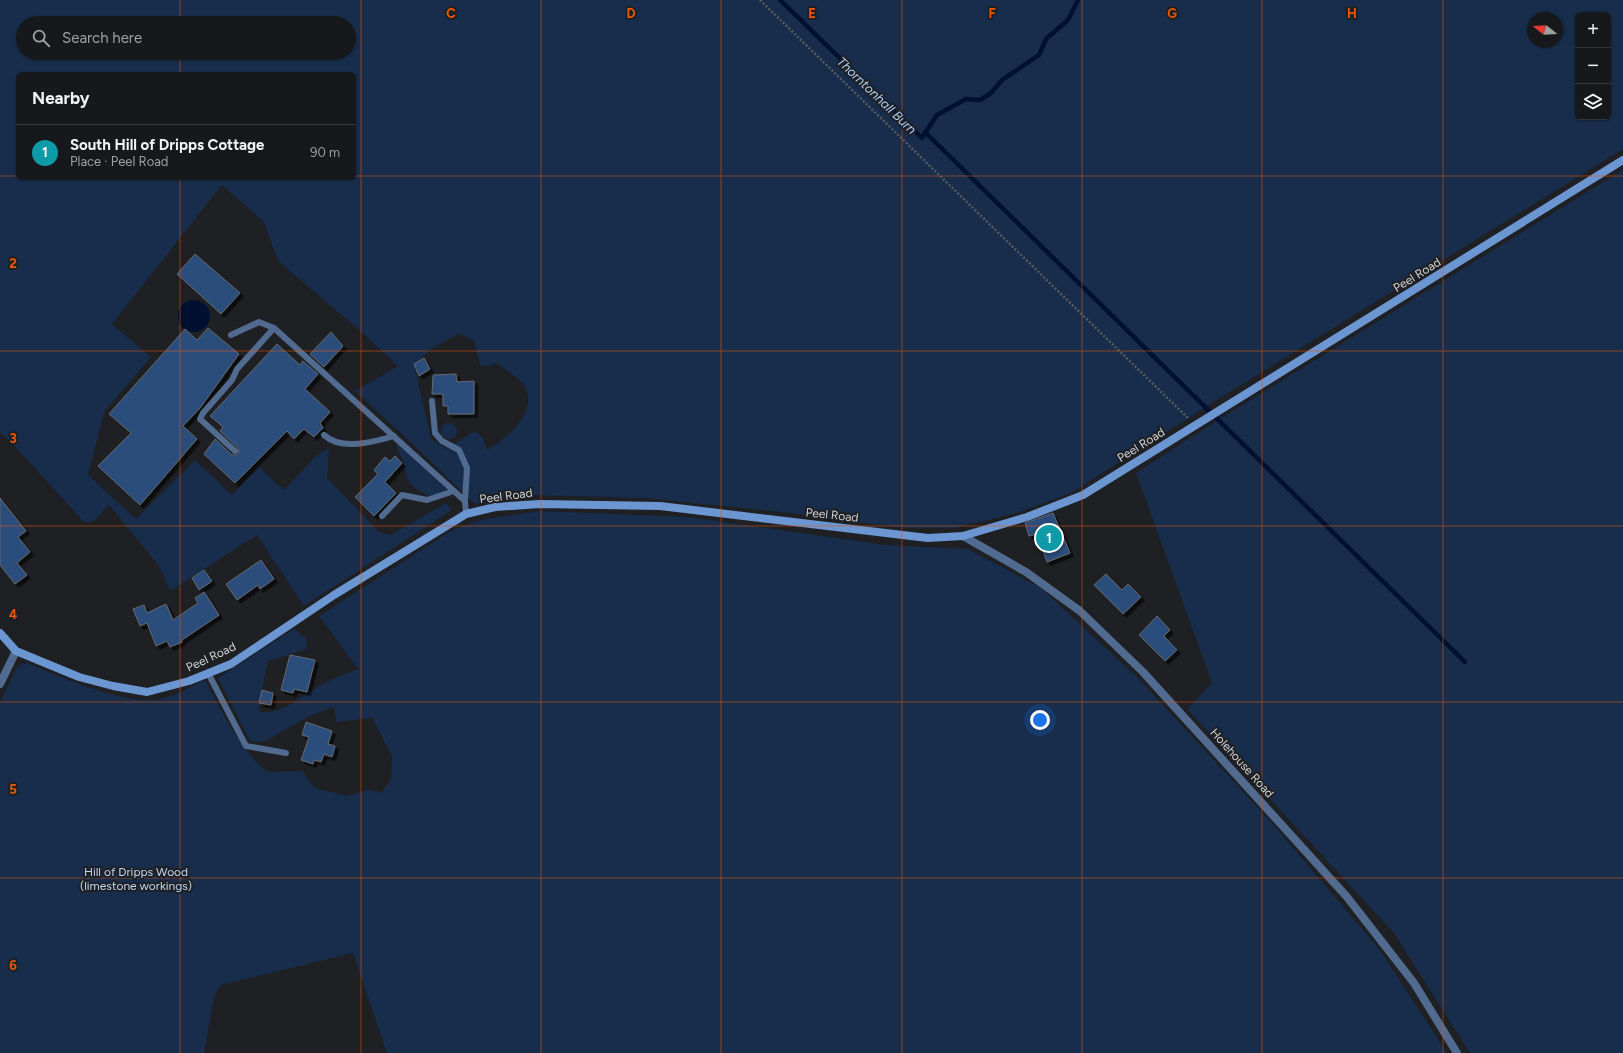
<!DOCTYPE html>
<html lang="en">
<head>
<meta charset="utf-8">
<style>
	:root { --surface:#16181b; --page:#232528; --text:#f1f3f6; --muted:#9ea0a3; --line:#35373a; --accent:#2563eb }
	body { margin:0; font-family:Figtree,sans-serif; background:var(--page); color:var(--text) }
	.controls { position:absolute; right:12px; top:12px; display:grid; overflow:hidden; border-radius:6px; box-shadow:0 1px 3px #0004 }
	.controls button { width:36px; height:36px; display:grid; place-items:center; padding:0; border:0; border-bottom:1px solid var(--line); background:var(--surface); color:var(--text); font:20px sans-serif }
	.compass { position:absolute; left:1527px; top:12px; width:36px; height:36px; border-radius:50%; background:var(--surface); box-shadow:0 1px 3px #0004; rotate:288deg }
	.you { position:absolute; left:1040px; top:720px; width:14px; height:14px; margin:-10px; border:3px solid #fff; border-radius:50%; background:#1a73e8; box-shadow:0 0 0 6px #1a73e833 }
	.badge { display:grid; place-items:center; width:26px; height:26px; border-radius:50%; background:var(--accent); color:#fff; font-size:13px; font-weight:700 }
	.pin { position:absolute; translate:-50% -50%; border:2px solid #fff; box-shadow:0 1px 4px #0006 }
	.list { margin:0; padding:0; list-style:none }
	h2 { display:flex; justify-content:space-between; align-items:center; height:52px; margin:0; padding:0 16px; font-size:17px }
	h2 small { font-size:13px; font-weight:400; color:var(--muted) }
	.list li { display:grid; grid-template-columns:26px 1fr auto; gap:12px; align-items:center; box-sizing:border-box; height:56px; padding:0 16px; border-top:1px solid var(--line) }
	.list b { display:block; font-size:15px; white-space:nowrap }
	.list p { margin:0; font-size:13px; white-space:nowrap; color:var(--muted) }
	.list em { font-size:13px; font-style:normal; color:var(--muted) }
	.icon { flex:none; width:22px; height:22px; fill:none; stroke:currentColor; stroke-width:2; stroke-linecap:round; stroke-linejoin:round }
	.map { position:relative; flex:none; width:1623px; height:1053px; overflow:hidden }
	.search { position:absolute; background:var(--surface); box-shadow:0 1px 3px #0004; left:16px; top:16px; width:340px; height:44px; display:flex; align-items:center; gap:10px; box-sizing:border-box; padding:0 14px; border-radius:22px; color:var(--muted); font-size:15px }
	.panel { position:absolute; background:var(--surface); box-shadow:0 1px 3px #0004; left:16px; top:72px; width:340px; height:108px; border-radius:6px }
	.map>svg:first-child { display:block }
</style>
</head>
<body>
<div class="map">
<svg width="1623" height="1053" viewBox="0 0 1623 1053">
	<defs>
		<filter id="shadow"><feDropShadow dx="3.5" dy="3.5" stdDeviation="0" flood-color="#0009"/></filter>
	</defs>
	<rect width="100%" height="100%" fill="#1e2024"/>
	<path fill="#172d4b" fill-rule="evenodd" d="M0,0H1623V149L1215,401L1071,493L1013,514L954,528H904L791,513L645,498L530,495L475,504L403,435L355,391L398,366L358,329L278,261L264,222L222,185L112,324L151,357L104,412L88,475L136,519L195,460L232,495L259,467L284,490L317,455L329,448L327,478L379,532L391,535L446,503L451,509L449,512L304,606L257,535L170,591L159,566L109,505L93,522H84L11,442L0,433ZM1578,15H1608V117H1578ZM1533,18H1557V42H1533ZM23,23H349V53H23ZM18,74H354V178H18ZM458,334L474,340L480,365L489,366L497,363C503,368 522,380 525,387C538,413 507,439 487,450L483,438L477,433L473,432L447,449L431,439L414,364L431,349Z
		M1623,170V1053H1470L1394,933L1187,709L1212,683L1136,473L1218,420Z
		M441 431a8 8 0 1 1 16 0a8 8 0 1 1-16 0Z
		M398,443L449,491L432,498L412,486L406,476L403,461L396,446Z
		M542,511L687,517L886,545L968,549L1041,588L1137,677L1272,823L1380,950L1447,1053H387L353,953L221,985L214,997L204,1053H0V702L18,666L27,663C59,676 131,709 165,698C179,694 192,686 205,680C223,713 238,747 267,772L302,771L315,788L347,796L368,790L381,793L391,779L392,756L372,718L336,722L334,707L309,716L264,742L250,741L218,678L294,629L306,638L307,649L268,661L259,703L260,712C282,715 302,695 321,685C332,678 346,674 358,669L319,616L454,529L485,519Z"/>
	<path fill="#001030" d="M178 316a16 16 0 1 1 32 0a16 16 0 1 1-32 0Z"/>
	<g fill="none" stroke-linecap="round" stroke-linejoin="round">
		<path stroke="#001030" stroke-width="4.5" d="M780,0L922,138L937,115L966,99L980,100L991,93L1002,80L1039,55L1046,39L1068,20L1078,0
			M925,132L1465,662"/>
	</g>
	<path fill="#2b4d7c" stroke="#65686c" filter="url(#shadow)" d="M195,254L240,293L221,314L177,274Z
		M208,328L239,354L200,408L183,426L197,439L140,505L98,466L131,433L109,414L185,329L197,340Z
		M331,332L343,346L324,367L310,354Z
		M277,344L300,365L303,361L318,374L305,389L330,412L320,423L323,428L314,437L304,429L294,439L287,431L235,483L204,454L215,439L232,455H237L239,452L238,448L220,431L223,427L210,416Z
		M424,358L430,369L419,376L414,364Z
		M456,374L457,382L474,381V414H448V406H443V394H432L433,375Z
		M395,456L402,463L385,482L396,493L374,516L355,497L378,474L374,470L385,457L390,461Z
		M0,498L26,531L18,537L30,552L17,563L27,575L15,584L0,565Z
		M1053,513L1070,553L1047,562L1037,534L1029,536L1025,523Z
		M261,560L274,579L260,589L258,585L237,600L226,584Z
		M204,570L212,581L199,590L192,578Z
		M1106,574L1122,590L1128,584L1141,597L1123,614L1094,585Z
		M204,592L219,615L182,640V642L170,647L167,641L156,646L147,623L140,626L133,609L144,605L147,613L166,604L173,620L198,603L195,598Z
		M1157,616L1170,630L1164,636L1177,650L1165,661L1139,635Z
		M290,655L315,660L307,692L294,689L293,693L281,690Z
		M262,690L273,693L271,705L259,703Z
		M306,722L332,731L328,744L335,746L332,757L324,754L321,762L314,760L313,764L301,760L309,737L302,735Z"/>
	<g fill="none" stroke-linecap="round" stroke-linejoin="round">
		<path stroke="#595b5f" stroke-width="2.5" stroke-dasharray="2 2" stroke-linecap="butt" d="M760,0L1188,418"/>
		<path stroke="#516b90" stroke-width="6" d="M231,335L259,322L274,328L465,501L466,514
			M432,401L435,433L442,441L459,450L467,468L465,501
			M324,435C341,451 374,442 394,436
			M235,451L200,419L203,413L232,380L237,369L274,328
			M382,516L402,495L427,500L454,491
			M208,673L246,746L286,753"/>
		<path stroke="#516b90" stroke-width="8" d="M963,536L1026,572L1080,611L1143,672L1347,897L1414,983L1457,1053
			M0,684L16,651"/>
		<path stroke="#6b96d2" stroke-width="8" d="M0,633L16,651L79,677L113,686L147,692L189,681L231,664L334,595L466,514L495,507L540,504L660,506L928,538L963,536L1027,517L1083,495L1623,160"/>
	</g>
	<path fill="none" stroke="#e8590c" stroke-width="1" stroke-opacity="0.55" d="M180,0V23M361,0V1053M541,0V1053M721,0V1053M902,0V1053M1082,0V1053M1262,0V1053M1443,0V1053M180,53V74M0,176H18M354,176H1623M180,178V1053M0,351H1623M0,526H1623M0,702H1623M0,878H1623"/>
	<g text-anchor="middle" stroke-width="4" stroke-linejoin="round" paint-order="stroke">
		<g font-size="12" fill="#d2d4d6" stroke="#1e2024">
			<text transform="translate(1417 275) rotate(-32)" y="4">Peel Road</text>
			<text transform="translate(1141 445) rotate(-32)" y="4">Peel Road</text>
			<text transform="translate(506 496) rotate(-7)" y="4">Peel Road</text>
			<text transform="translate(832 515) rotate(6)" y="4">Peel Road</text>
			<text transform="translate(211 657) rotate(-25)" y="4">Peel Road</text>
			<text transform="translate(1242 763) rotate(48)" y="4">Holehouse Road</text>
		</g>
		<g font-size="12" fill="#c0d5f3" stroke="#1e2024">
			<text x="136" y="876">Hill of Dripps Wood<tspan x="136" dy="14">(limestone workings)</tspan></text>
		</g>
		<g font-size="13" font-style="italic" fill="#adccf8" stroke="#1e2024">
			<text transform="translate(877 95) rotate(44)" y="5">Thorntonhall Burn</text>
		</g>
	</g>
	<g font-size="13" text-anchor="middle" font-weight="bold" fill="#e8590c" stroke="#1e2024" stroke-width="4" stroke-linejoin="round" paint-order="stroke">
		<text x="451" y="18">C</text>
		<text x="631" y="18">D</text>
		<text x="812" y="18">E</text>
		<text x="992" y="18">F</text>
		<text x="1172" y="18">G</text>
		<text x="1352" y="18">H</text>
		<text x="13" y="268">2</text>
		<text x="13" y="443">3</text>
		<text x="13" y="619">4</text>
		<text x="13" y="794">5</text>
		<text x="13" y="970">6</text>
	</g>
</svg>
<div class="controls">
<button>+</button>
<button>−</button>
<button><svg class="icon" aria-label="layers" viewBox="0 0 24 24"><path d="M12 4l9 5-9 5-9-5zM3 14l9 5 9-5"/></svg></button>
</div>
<svg class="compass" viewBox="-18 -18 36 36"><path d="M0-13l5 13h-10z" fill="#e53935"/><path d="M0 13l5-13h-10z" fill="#9ea0a3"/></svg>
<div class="you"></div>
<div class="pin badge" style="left:1049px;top:538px;background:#0f9aa8">1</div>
<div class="search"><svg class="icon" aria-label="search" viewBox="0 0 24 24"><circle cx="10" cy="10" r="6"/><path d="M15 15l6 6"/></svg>Search here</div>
<section class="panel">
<h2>Nearby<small></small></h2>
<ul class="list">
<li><span class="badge" style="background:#0f9aa8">1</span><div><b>South Hill of Dripps Cottage</b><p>Place · Peel Road</p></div><em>90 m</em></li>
</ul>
</section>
</div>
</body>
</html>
